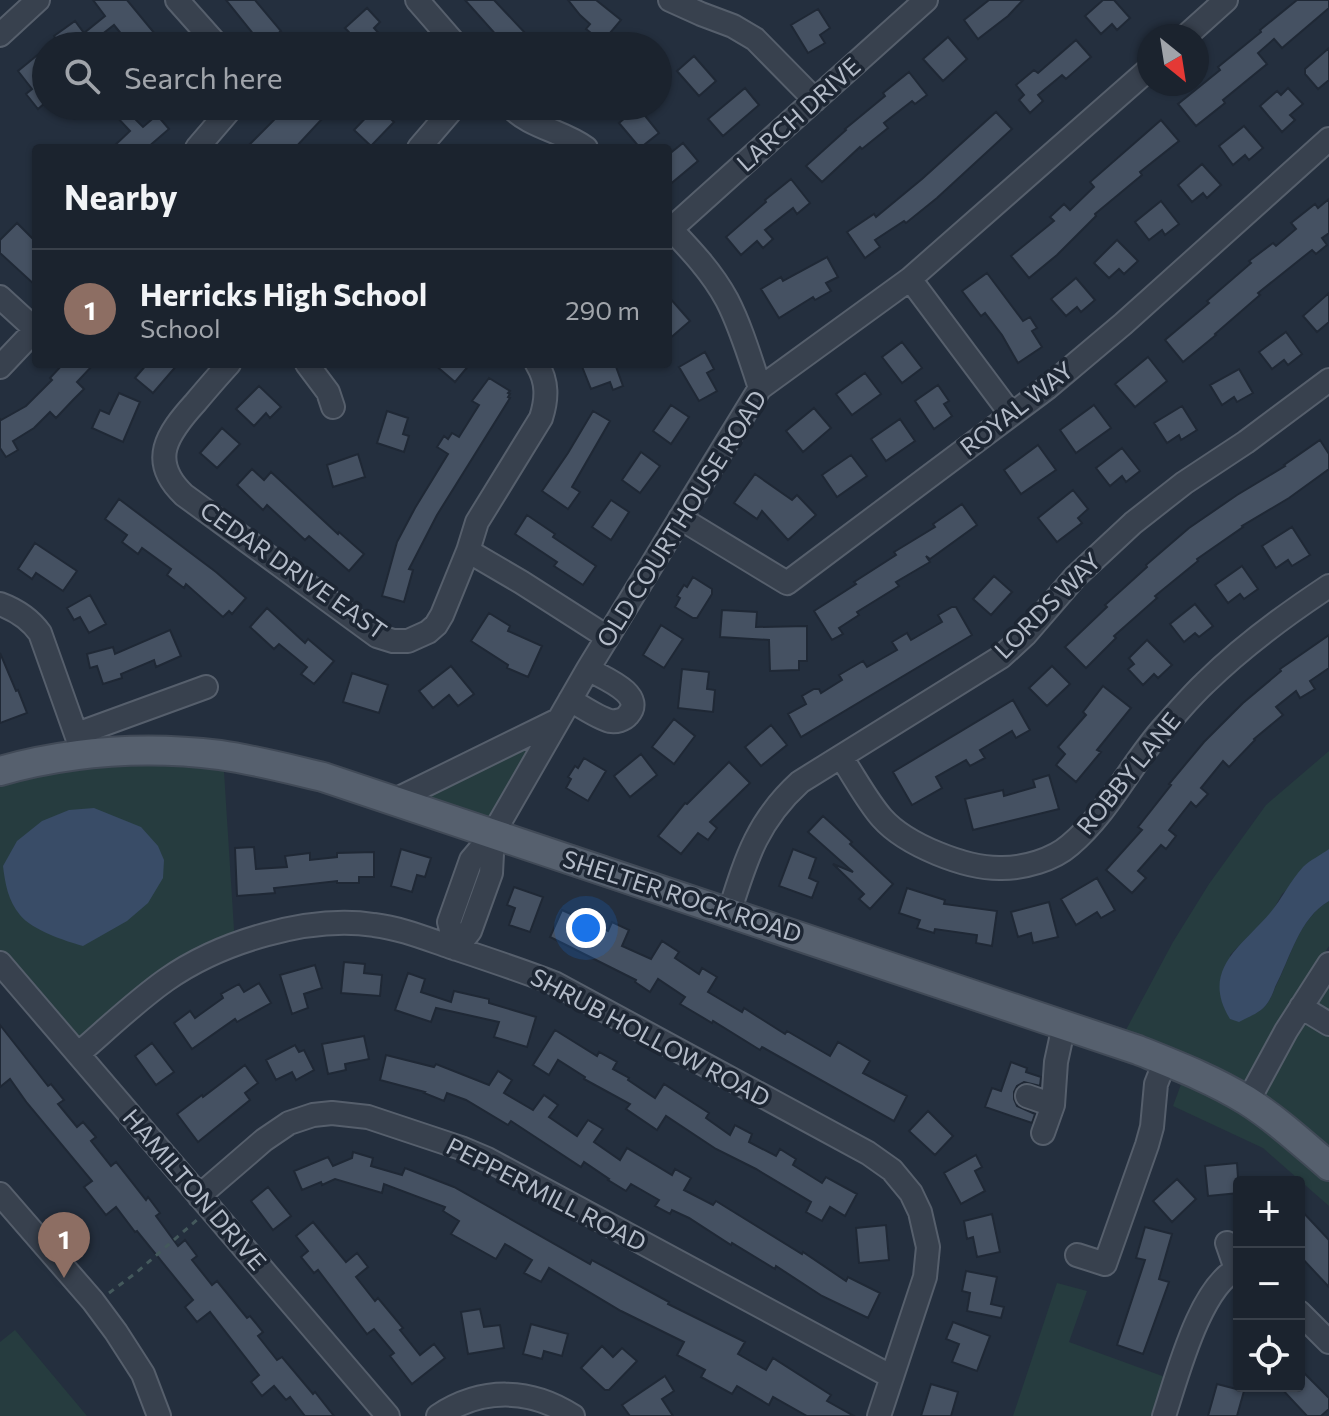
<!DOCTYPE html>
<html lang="en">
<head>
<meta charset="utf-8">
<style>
	:root { --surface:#1b232e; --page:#282f3a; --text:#f1f3f6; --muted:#a0a4aa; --line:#39404a; --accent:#ea580c }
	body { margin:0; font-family:Commissioner,sans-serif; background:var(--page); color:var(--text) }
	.controls { position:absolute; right:24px; bottom:24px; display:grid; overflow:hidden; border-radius:8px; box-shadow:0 2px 6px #0004 }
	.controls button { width:72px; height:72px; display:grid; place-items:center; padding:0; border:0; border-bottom:2px solid var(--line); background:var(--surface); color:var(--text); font:40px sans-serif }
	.compass { position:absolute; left:1137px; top:24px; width:72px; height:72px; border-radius:50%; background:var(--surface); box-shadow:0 2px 6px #0004; rotate:150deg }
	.you { position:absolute; left:586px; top:928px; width:28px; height:28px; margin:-20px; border:6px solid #fff; border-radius:50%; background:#1a73e8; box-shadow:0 0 0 12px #1a73e833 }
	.badge { display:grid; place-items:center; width:52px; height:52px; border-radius:50%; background:var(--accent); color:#fff; font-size:26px; font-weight:700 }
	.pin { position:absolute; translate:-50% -66px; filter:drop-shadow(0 2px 4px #0008) }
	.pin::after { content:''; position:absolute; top:42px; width:28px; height:24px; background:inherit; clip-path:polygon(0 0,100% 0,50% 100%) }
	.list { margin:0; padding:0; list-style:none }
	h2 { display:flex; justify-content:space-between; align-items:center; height:104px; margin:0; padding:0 32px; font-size:34px }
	h2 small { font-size:26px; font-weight:400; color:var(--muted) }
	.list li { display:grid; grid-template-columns:52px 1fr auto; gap:24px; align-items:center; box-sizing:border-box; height:120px; padding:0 32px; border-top:2px solid var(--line) }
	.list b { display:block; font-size:30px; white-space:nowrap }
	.list p { margin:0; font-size:26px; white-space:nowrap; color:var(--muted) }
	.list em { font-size:26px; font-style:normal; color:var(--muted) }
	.icon { flex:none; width:44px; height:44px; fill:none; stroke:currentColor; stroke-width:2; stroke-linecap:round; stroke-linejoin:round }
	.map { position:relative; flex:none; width:1329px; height:1416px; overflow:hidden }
	.search { position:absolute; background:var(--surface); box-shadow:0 2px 6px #0004; left:32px; top:32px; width:640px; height:88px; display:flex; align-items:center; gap:20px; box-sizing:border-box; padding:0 28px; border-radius:44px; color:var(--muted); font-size:30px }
	.panel { position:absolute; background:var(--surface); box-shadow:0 2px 6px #0004; left:32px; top:144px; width:640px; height:224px; border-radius:8px }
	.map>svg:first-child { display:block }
</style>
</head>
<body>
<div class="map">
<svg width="1329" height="1416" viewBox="0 0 1329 1416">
	<rect width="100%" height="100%" fill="#242f3e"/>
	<path fill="#263c3f" d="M558,720L493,834L470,931L449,922L492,834L393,801Z
		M1329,751V849L1282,894L1272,912L1230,955V1019L1239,1021C1248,1017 1259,1013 1266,1005C1270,1000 1273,993 1275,988C1290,959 1299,918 1329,901V946L1308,979L1329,964V1206L1263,1148L1173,1106L1186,1071L1119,1043L1173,942L1209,884L1266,805Z
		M223,756L235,945L78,1054L0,963V771Z
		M1057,1283L1087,1291L1069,1342L1176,1381L1164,1416H1013Z
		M15,1330L87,1416H0V1342Z"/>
	<path fill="#394c67" d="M94,808L141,827L158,846L164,860L163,878L148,903L127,921L83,946C65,941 32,930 20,915C8,901 5,883 3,866L17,841L42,821L69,810Z
		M1329,849V901C1299,918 1290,959 1275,987C1273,993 1270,1000 1266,1005C1260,1013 1248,1017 1239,1022L1230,1019C1200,970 1241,947 1270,913C1282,899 1290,881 1303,867C1310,860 1321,855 1329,849Z"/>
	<path fill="#455162" stroke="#1f2835" stroke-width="2" d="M93,0H127L165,46H131L114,25L91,43L94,46H48L56,39L54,36L75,21L84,33L105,16Z
		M226,0H255L281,31L263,46Z
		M465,0H494L526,34L513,46H506Z
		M568,0H596L621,20L605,39L599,34L596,37L586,29L590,24L580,15Z
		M989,0H1023L1008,16L978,39L964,20Z
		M1103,0H1114L1130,18L1117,30L1112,24L1101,34L1085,16Z
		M1297,0H1329V8L1282,48L1274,39L1258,53L1267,64L1223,100L1225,103L1196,126L1178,104L1220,70L1218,67L1261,32L1260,30Z
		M367,8L380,22L374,28L383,38L375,46H362L345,28Z
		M818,9L830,28L820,35L825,43L808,53L791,25Z
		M948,37L967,59L943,81L923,59Z
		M1076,40L1091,57L1066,79L1062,75L1038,95L1043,101L1030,113L1019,100L1024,95L1016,85L1034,70L1038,73Z
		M46,48V102L38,109L26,94L32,89L18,71Z
		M1329,48V80L1318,89L1305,74V69Z
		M694,56L716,81L699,96L677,71Z
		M909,72L927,95L915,104L912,101L884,123L888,128L862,149L860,147L822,182L806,166L846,130L845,129L885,96L883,93Z
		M745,88L759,105L723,136L708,119Z
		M1288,88L1303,104L1290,115L1295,120L1282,132L1260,106L1277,91L1281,95Z
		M122,106L143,127L157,115L169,129L147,148H112L130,131L114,114Z
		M283,106H306L321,120L295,148H246L274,120L271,118Z
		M377,106L394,122L371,146L354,130Z
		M638,107L659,133L640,148L619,123Z
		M996,112L1012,129L937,198L906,223L904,221L875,240L880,247L865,258L847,232L874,214L876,217L922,179Z
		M1161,120L1179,141L1140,172L1142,175L1095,214L1096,216L1057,255L1029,278L1011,256L1054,221L1050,217L1064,204L1070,210L1094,187L1090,182Z
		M1244,126L1263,148L1249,160L1245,155L1233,165L1219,146Z
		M683,143L698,161L668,186V155Z
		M1202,164L1221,185L1207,198L1203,193L1192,202L1178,185Z
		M791,179L810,203L797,214L793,208L765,230L773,239L763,248L757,241L741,255L726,237L766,202L765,200Z
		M1329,199V233L1322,238L1327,245L1316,254L1312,250L1258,293L1260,295L1215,334L1216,335L1183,362L1165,340L1209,303L1207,301L1251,263L1249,261L1273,243L1276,246L1296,229L1291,223L1315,204L1318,208Z
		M1161,201L1179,224L1165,235L1162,230L1149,240L1135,222Z
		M17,223L36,242V286L0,253V240Z
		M1117,240L1138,261L1124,274L1119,269L1109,278L1094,263Z
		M827,257L838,277L826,283L831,291L815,300L813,297L779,318L761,289L781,277L783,281Z
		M987,273L1023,321L1030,317L1037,328L1032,331L1042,347L1018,363L1002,335L985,313L981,316L962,291Z
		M1076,278L1095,300L1081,312L1077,307L1066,316L1051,299Z
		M1329,293V322L1317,332L1303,316Z
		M668,296L690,321L668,340Z
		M1286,332L1302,354L1288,365L1284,360L1272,369L1259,352Z
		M902,342L922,368L902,383L882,357Z
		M705,352L714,369L707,373L717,391L699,401L679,367Z
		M1148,357L1167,381L1135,407L1115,384Z
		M63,364H94L77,382L84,389L73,400L56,418L50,412L34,428L13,441L18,450L6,457L0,448V419L1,420L26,406L52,380L50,378Z
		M147,364H178L153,393L135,378Z
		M434,364H470L455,382Z
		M581,364H615L623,386L613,390L610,382L591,389Z
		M1239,369L1253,393L1237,402L1234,397L1222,405L1210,385Z
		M865,373L881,394L852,415L836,394Z
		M489,378L510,391L508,393L510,394L508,397L510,398L437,515L409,569L413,570L404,602L382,596L397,542L415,508L448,454L437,447L444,436L448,439L452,433L459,437L479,405L472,401Z
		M938,385L949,401L944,404L952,416L934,429L915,401Z
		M259,386L281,407L270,418L266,413L254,426L236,409Z
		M119,393L140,402L123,442L92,428L100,410L109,414Z
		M671,405L689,417L671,444L653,431Z
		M1094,405L1111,428L1076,453L1060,430Z
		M1182,406L1197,430L1181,440L1179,435L1167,443L1154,423Z
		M814,408L831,428L803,452L786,431Z
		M387,411L408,418L403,434L409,436L404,452L377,443Z
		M593,411L610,421L572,487L580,492L568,509L542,491L568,453Z
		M900,419L915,441L886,461L871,439Z
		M222,428L240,444L217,468L200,453Z
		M1320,440L1329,454V469L1289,498L1242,526L1243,527L1197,559L1198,561L1155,596L1157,598L1114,636L1116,638L1086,668L1065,647L1107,607L1105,605L1147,567L1146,565L1189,528L1237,495L1285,466L1284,465Z
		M1038,445L1056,470L1021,494L1004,470Z
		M1122,448L1140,471L1126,482L1122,476L1110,486L1096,468Z
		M641,452L660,466L640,493L622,480Z
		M358,454L365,477L333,487L327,465Z
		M851,455L867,476L837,497L822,475Z
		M252,469L264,480L271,472L338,534L339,532L364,554L349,571L309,536L305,540L267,505L263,510L237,485Z
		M755,474L792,500L797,495L816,515L788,540L762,511L757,519L734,503Z
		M1073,490L1088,509L1078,518L1082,523L1057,542L1038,518Z
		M119,499L216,572L246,598L232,614L229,611L223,617L186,584L184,588L167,575L171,569L142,548L138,554L122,542L127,535L105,519Z
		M611,500L629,512L611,540L592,527Z
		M962,504L977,525L930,559L926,556L930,562L896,582L899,586L857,612L859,615L839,628L843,634L832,640L814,611L856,584L854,582L896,555L894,552L935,527L933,524Z
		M527,515L555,534L553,537L596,566L583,585L554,566L557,562L515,534Z
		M1292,527L1310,555L1292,566L1288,560L1276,568L1262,546Z
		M35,543L77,571L63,591L36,573L32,579L18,569Z
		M1242,566L1258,589L1244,599L1240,594L1228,603L1215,585Z
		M994,576L1012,592L991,615L973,599Z
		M693,577L712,589V594L697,618H693L675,607L680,598L677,596L684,585L687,587Z
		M90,595L106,624L89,633L80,617L74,620L67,608Z
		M1195,604L1213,626L1199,637L1195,633L1184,642L1170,624Z
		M952,607H956L972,635L801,737L788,714L806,704L802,696L814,689H819L821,693L842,680L839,675L863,661L867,667L897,650L892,642L907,633L911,640L942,622L938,615Z
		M267,608L305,643L308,639L334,661L314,684L301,674L307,667L279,644L274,649L250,627Z
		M722,610L757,612L756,627L807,626V661H799V670L770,671L769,640L720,637Z
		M489,613L510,626L508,631L542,646L528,677L507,668L508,665L471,641Z
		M661,625L683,639L664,668L643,655Z
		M170,630L181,656L156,667L154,660L121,674L122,678L103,684L97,666L90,668L87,654L113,647L115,654Z
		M1329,635V668L1310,681L1315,689L1300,698L1296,691L1276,707L1283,715L1254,739L1255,740L1229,767L1223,761L1201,788L1208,794L1196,807L1191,802L1169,830L1176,836L1166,849L1161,845L1138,871L1146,878L1132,893L1106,870L1142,830L1138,827L1171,785L1169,784L1204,742L1243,703L1281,671L1280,669Z
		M1147,640L1172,665L1158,678L1154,674L1143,685L1128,669L1134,664L1129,658Z
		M0,653L16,691L18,690L27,713L0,723Z
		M451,666L474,694L458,706L449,695L433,708L419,691Z
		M1052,666L1070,684L1047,706L1029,688Z
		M682,669L709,672L707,689L715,690L713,712L678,708Z
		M352,673L388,685L379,713L343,702Z
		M1103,686L1131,708L1097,750L1101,752L1076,782L1056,765L1065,754L1058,747L1086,715L1083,712Z
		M1013,700L1030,730L1016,738L1012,731L980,750L985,758L970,766L966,760L936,777L942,788L912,805L893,772Z
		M674,719L695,736L674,764L652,747Z
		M771,725L787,745L761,766L745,747Z
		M641,754L657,775L630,797L614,776Z
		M584,758L606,771L588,801L566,788L571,779L568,777L575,766L578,768Z
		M729,762L750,783L710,822L717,828L708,840L698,833L681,854L658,836L685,803L687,804Z
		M1049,775L1059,809L973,830L965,799L1003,790L1004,796L1035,787L1033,780Z
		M823,816L852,842L850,844L893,884L870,909L859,899L864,894L833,864L853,872L808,832Z
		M254,847L256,869L287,867L285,856L310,853V860L337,857V853L374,852V877H359V883H337V881L274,888L275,893L237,896L235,848Z
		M401,849L431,858L425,877L417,875L412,892L391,886Z
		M793,849L816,858L809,878L818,882L812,898L779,886Z
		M1097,878L1115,910L1101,918L1097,912L1076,925L1061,899Z
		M514,887L543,897L530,932L509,925L515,908L507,905Z
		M907,888L945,900L944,904L997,911L992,946L976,943L977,935L935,929L934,933L917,928L920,920L899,913Z
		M1049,902L1058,937L1033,943L1031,933L1018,937L1011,912Z
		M562,910L608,931L612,922L629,930L622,946L651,959L662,941L679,952L675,958L699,974L702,968L717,977L708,992L742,1012L744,1008L785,1034L787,1031L830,1056L838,1042L870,1061L863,1073L907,1096L894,1121L762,1047L760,1050L713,1021L712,1023L680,1004L685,997L658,979L650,992L635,982L636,980L550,937Z
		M344,962L365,964L364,973L382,975L380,996L341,993Z
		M315,965L322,988L304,994L308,1008L292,1014L280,975Z
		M408,973L425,979L421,992L451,1002L454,991L489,999V1003L536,1017L527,1047L494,1037L499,1022L436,1008L431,1022L395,1010Z
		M259,983L271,1003L237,1022L235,1019L192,1049L174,1023L190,1011L195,1018L223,998L221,994L239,984L244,992Z
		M0,1025L48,1086L51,1084L64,1100L58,1104L77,1127L83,1122L96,1137L91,1141L111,1166L116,1162L146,1200L148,1197L160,1213L156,1216L178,1246L185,1240L197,1256L192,1260L212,1285L217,1281L247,1318L250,1316L263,1332L258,1336L277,1360L282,1357L313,1394L315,1392L334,1416H305L290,1397L286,1400L274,1386L262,1396L251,1382L259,1375L210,1312L197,1322L185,1307L193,1300L137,1231L135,1232L116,1207L106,1215L84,1187L92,1181L27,1103L10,1079L0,1087Z
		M555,1030L597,1056L599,1052L617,1062L613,1069L629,1078L628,1080L655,1098L664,1084L709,1113L706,1118L730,1135L735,1125L752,1134L749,1142L776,1156L780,1149L796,1159L793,1165L822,1183L826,1177L857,1194L845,1216L830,1207L822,1221L806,1212L811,1202L756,1169L716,1149L666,1116L657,1130L626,1109L630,1104L584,1079L585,1077L558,1060L549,1075L533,1065Z
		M364,1036L369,1059L345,1064L346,1070L328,1074L322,1044Z
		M152,1043L174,1072L156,1085L135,1056Z
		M295,1045L299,1052L304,1050L314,1070L296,1080L292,1072L276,1080L266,1060Z
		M386,1055L434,1067L436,1064L489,1085L498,1071L512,1080L504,1093L533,1110L544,1095L558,1105L549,1117L577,1136L588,1120L603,1129L594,1142L620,1160L627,1148L672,1175L675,1169L691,1178L684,1190L713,1205L716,1201L802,1254L803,1252L846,1281L848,1277L880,1293L868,1318L822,1296L776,1266L775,1269L732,1243L731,1245L689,1218L672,1210L670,1214L655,1206L659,1200L631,1184L626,1191L608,1180L609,1179L584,1162L581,1167L511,1121L508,1125L466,1100L447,1093L444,1101L424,1093L425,1092L380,1080Z
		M1011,1062L1027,1068L1026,1072L1041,1077L1040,1086L1024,1082L1017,1086L1014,1092V1099L1017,1106L1035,1114L1032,1123L985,1107L992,1088L1001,1091Z
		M245,1065L258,1083L245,1093L250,1100L198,1142L177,1114L202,1095L203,1097Z
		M928,1111L953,1136L935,1155L909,1131Z
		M353,1152L373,1158L371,1166L402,1175L405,1168L454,1187L590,1264L592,1260L669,1302L668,1304L745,1342L738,1354L766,1370L773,1358L831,1395L827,1401L854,1416H807L773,1397L769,1405L737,1386L732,1394L701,1377L705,1370L677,1355L684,1342L621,1311L549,1268L541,1282L524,1273L532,1260L505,1244L496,1259L451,1234L459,1221L443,1211L445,1207L384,1184L382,1193L335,1179L322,1185L321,1182L302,1190L294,1171L328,1157L333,1166L352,1158Z
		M976,1155L982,1167L975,1171L985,1191L961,1204L944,1173Z
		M1237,1163L1239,1193L1208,1196L1205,1166Z
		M1177,1179L1196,1199L1172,1222L1153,1201Z
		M268,1187L291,1216L273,1230L251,1201Z
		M1299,1208L1329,1240V1287L1299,1255Z
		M992,1214L1000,1252L977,1257L973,1237L967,1239L964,1221Z
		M313,1222L346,1262L357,1253L368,1267L356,1277L375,1301L378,1298L403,1328L400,1330L420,1355L434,1344L445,1358L412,1384L390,1356L394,1353L374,1329L367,1334L318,1270L314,1273L301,1257L308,1251L296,1236Z
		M886,1225L889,1260L859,1263L856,1228Z
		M1145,1227L1172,1234L1159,1279L1169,1282L1143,1354L1117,1345L1145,1260L1136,1258Z
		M966,1271L997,1277L991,1304L1004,1307L1001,1318L967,1311L970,1293L962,1291Z
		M480,1309L484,1327L500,1325L504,1348L468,1354L461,1312Z
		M953,1322L990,1336L977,1371L952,1362L959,1344L946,1339Z
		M531,1324L568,1334L562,1356L544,1351L542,1359L523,1354Z
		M602,1346L613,1357L622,1348L637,1361L609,1390H605L581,1368Z
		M1299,1368L1329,1398V1409L1321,1416H1307L1279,1386H1299Z
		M665,1376L674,1391L662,1399L673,1416H630L622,1405Z
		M931,1384L958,1392L951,1416H921Z
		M1217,1384L1244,1391L1237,1416H1208Z"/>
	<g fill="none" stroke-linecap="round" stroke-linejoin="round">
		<defs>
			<path id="minor" d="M177,0L218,46
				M417,0L457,46
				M670,0L701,14L733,26L755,39L815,100
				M0,35L38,0
				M1186,36L1226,0
				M510,106C529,127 563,131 586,148
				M197,148L233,106
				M419,148L455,106
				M668,226C690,249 712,272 727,300C741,327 750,358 760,388
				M671,229L926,0
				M910,279L1011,414
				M0,297L36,330
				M229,364C217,377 206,390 195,403C167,434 148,461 184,495L377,636L393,641H408L428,632L436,625L442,615L468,551L477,522L541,418C547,399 548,382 537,364
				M307,364L328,392L333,407
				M0,367L36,329
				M680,518L787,583L1047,388L1123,324L1329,139
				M468,551L521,582L607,637
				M0,604C16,610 30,619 40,633L83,754
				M570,700C581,706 598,718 610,721C616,722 624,720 628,715C647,694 601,677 588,669
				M77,734L206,687
				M841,757C854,776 867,801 882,818C906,845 966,869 1002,868C1024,868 1053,860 1070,845C1109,812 1130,765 1164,727C1178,712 1191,696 1205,683C1243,646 1285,615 1329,586
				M393,801L558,720
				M493,834L491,873L470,931L456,949L449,922L471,860L493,834L588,669L760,388L910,279L1149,69
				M729,913C746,859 757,821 800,782L1001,657L1025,635L1075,577L1133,523L1184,483L1246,442L1329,380
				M0,963L388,1416
				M1301,1007L1329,1024
				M78,1054C107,1029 135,1002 166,980C220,942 309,915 374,925C399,928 422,937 445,945C481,957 518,969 554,983L868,1153L892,1170L911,1193L920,1212L928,1247L925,1277L879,1416
				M1027,1096L1053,1105
				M1248,1101L1286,1031L1329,964
				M1043,1133L1053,1105L1056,1062L1064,1025
				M0,1194L93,1301L116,1332L143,1374L159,1416
				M199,1196L264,1140L289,1123L313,1115L332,1113L368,1117L461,1148L487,1159L892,1377
				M1227,1243L1236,1269
				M1077,1255L1105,1264L1147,1145L1152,1127L1156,1084L1165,1061
				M1299,1312L1329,1342
				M438,1416C482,1387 530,1388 573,1416
				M1164,1416C1177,1377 1200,1285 1239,1268"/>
			<path id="major" d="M0,771C71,751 147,746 220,755C255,760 289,769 323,777L1138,1050C1175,1065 1212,1079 1246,1100C1276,1119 1302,1143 1329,1166"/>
		</defs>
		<use href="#minor" stroke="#565f6c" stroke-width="26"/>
		<use href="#major" stroke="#414a57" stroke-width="32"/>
		<path stroke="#44595c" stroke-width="3" stroke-dasharray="6 6" stroke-linecap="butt" d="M109,1293L137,1272L198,1219"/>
		<use href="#minor" stroke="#38414e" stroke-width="22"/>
		<use href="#major" stroke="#56606e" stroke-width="28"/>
	</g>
	<g text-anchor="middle" stroke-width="7" stroke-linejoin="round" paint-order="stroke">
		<g font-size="24" fill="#b4bcc9" stroke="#1d2633">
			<text transform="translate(799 115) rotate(-42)" y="8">LARCH DRIVE</text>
			<text transform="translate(1017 409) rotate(-38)" y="8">ROYAL WAY</text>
			<text transform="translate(682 519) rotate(-58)" y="8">OLD COURTHOUSE ROAD</text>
			<text transform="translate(293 571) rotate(35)" y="8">CEDAR DRIVE EAST</text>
			<text transform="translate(1048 606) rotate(-45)" y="8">LORDS WAY</text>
			<text transform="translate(1129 774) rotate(-51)" y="8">ROBBY LANE</text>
			<text transform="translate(682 897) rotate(18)" y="8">SHELTER ROCK ROAD</text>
			<text transform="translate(650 1038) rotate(28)" y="8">SHRUB HOLLOW ROAD</text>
			<text transform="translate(194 1190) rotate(49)" y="8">HAMILTON DRIVE</text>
			<text transform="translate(546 1195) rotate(27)" y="8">PEPPERMILL ROAD</text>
		</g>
	</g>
</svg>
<div class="controls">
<button>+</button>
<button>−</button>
<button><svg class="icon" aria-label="locate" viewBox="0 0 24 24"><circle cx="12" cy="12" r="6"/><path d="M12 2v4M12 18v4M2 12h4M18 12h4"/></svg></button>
</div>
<svg class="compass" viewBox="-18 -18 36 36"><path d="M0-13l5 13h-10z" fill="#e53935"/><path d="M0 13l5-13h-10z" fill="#a0a4aa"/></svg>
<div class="you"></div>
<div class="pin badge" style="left:64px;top:1278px;background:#8d6e63">1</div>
<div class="search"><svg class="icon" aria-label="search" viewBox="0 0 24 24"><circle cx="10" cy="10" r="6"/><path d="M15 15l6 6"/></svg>Search here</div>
<section class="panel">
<h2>Nearby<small></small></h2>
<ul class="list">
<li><span class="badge" style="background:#8d6e63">1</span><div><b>Herricks High School</b><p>School</p></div><em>290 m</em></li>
</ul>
</section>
</div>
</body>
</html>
